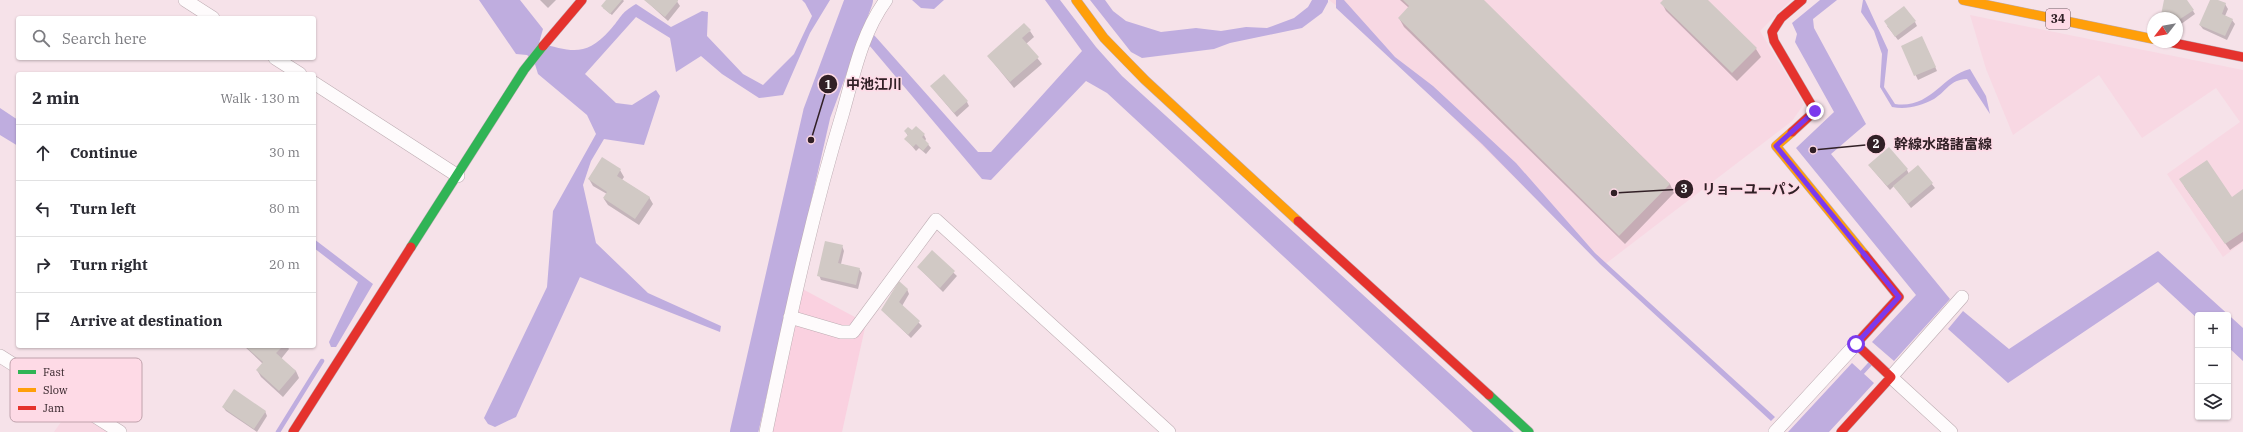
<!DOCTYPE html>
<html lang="en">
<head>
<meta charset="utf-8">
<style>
	:root { --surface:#fff; --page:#f2f2f3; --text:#2b2b33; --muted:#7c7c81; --line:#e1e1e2 }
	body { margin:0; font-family:"IBM Plex Serif","Noto Sans JP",serif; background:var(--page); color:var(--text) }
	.controls { position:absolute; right:12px; bottom:12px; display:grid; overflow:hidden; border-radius:4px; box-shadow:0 1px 3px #0004 }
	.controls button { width:36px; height:36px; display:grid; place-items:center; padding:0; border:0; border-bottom:1px solid var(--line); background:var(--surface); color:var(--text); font:20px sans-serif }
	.compass { position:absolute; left:2147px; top:12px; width:36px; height:36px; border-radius:50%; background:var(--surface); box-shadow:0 1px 3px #0004; rotate:239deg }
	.stop { position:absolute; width:12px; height:12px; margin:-9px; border:3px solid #7c3aed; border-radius:50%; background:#fff }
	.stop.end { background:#7c3aed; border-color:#fff; box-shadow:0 1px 4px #0008 }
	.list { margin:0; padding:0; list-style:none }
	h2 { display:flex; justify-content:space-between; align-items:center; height:52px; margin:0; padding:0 16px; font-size:17px }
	h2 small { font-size:13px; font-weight:400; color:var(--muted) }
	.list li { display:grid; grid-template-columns:26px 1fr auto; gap:12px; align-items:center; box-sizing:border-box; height:56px; padding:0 16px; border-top:1px solid var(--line) }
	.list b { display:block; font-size:15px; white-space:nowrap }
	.list em { font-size:13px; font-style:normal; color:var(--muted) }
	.icon { flex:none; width:22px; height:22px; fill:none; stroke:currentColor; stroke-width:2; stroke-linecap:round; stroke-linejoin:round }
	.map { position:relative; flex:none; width:2243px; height:432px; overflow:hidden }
	.search { position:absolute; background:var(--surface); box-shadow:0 1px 3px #0004; left:16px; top:16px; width:300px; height:44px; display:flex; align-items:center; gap:10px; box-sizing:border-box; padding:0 14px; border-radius:4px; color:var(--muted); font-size:15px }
	.panel { position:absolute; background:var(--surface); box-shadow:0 1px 3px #0004; left:16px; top:72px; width:300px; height:276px; border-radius:4px }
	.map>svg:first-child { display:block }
</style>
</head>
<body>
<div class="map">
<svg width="2243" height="432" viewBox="0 0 2243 432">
	<rect width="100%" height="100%" fill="#f6e2e9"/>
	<path fill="#f8d8e3" d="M1329,0H1791L1760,31L1804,104L1792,121L1604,265L1347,14Z
		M1970,15L2243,70V242L2223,257L2167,174L2240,122L2216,88L2142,138L2099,75L2013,135L1986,69Z
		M70,409L111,432H54Z"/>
	<path fill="#fad1e0" d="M795,285L866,323L842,432H762Z"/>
	<path fill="#bfaddf" d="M479,0H520L543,29L539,43C571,51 585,58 610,30C622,17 619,14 636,4L671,27L702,11L708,12L707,36L743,74L763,85L794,54L812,16L805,3L802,0H830L810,33L783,95L759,98L722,74L701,56L676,72L670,38L636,17L585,74L616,103L632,105L656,90L660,96L644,145L604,139L591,161L583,185L596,243L648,293L721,326L720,332L580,277L516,417L495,427L488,424L484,418L547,287L553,211L596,134L587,115L538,74L534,61L527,55L516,54Z
		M912,0H944L934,9L921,8Z
		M1045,0H1060L1096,47L1122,76L1514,432H1473L1107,93L1086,81L991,180L982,179L869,45L874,35L978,152H991L1082,51Z
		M1090,0H1105L1113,11L1126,21L1161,32L1196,28L1221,31L1246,27L1267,28L1294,18L1308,7L1312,0H1328V2L1322,13L1302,28L1230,43L1214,49L1142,58L1131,52Z
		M1336,0H1344L1395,57L1433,86L1516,163L1595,253L1775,417L1771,421L1600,264L1482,144L1336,8Z
		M1820,0H1837L1813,19L1814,28L1866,124L1831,154L1950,299L1894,361L1872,342L1916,295L1796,148L1834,112L1795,42L1797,34L1792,23Z
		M1863,0H1865L1888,50L1884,87L1895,104C1931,109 1941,76 1970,69L1986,96L1990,114L1967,79C1949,80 1948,90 1934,99C1920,106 1907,110 1892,107L1880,87L1882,54L1874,31L1861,12Z
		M0,108L18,120V146L0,135Z
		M314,239L373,284L336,347H331L329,342L358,282L314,248Z
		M2158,251L2243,328V361L2228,347V315H2198V319L2158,282L2008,383L1948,329L1963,311L2009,349Z
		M1852,363L1874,383L1829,432H1788Z"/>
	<path fill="#0003" d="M540,0H556L548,8Z
		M607,0H623L624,1L612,15L603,8Z
		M645,0H676L680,6L668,21Z
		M1400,0H1482L1670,184L1674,193L1625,244L1404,27L1399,18L1409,8Z
		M1664,0H1706L1756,49L1761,57L1737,81L1666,11L1662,3Z
		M2165,0H2186L2195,14L2177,27V18H2164Z
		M2212,0L2225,4L2228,9L2225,16L2232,20L2235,24L2227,40L2203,29L2200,25Z
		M1915,22L1917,26L1898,40L1887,26Z
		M1030,31L1034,37L1026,44L1042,64L1014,88L988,56Z
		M1924,42L1937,71L1918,80L1902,46Z
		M934,90L967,102L969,106L957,117Z
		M905,131L924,135L926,139L925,141L931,148L926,154L919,148L916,151L906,139L908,136Z
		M1918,167L1935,188L1911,208L1894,186L1890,190L1872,169L1907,170L1909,174Z
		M620,170L624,177L622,180L649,197L653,204L639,225L608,205L604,199L607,194L593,186L589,179Z
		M2184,186L2232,198L2243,190V241L2230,250Z
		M842,246L844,251L841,264L859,269L862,273L858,289L821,280L819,275Z
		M932,252L957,276L943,292L918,267Z
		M907,289L909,294L902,306L922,326L911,338L882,310Z
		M244,346H287L289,349L281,359L296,371L299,378L283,397L261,377L257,370L263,364Z
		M223,407L265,411L267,416L257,432L226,411Z"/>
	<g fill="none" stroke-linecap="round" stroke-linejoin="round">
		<path stroke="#bfaddf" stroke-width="4.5" d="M1859,376L1870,364
			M278,432L322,361"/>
		<path stroke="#bfaddf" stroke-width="28" d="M744,432L817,113L859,0"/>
	</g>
	<path fill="#d1c9c5" d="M606,0H622L610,14L601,6Z
		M644,0H678V1L665,17Z
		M1403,0H1484L1670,184L1619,236L1398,18L1409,6Z
		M1663,0H1708L1757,48L1732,73L1660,3Z
		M2164,0H2187L2194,10L2177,21V18H2164L2161,15Z
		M2210,0H2218L2226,3L2222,14L2233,19L2225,36L2199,25Z
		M1904,6L1916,21L1895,37L1884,21Z
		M1024,23L1031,30L1022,38L1039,57L1010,82L987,56Z
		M1922,36L1936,67L1914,76L1901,46Z
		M944,74L968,101L954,113L930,86Z
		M916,126L925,134L922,137L929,144L923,151L916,144L913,147L904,139L908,135L904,131L908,127L912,130Z
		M1889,147L1908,169L1887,186L1868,165Z
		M602,157L621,169L617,176L650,197L635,219L603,198L607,192L588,179Z
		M2207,160L2232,197L2243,189V232L2225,244L2179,179Z
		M1918,165L1933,183L1908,204L1893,186Z
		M825,241L843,245L838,263L860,268L856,285L817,276Z
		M932,250L955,271L940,288L917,267Z
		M899,281L908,289L899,302L920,321L908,335L881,310Z
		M245,346H283L276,353L296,371L279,391L256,370L263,362Z
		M234,389L266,411L254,429L222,407Z"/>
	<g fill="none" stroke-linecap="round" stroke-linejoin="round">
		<defs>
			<path id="street" d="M185,0L213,18
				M275,58L300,74
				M314,83L458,176
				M790,317L841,332H853L936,220L1169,432
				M0,356L120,432
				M766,432C788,325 811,217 843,112C854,73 862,33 886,0
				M1775,432L1856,344
				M1951,432L1891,377L1962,297"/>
			<path id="fast" d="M411,247L524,70L543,46
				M1489,395L1529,432"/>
			<path id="slow" d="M1076,0L1104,38L1145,80L1298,221
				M1963,0L2153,39
				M1792,132L1776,146L1865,255"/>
			<path id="jam" d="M2169,42L2243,57
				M543,46L582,0
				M1792,132L1815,111L1774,41L1772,32L1781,18L1802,0
				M1298,221L1489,395
				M293,432L411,247
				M1841,432L1891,377L1856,344L1899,297L1865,255"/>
		</defs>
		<use href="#street" stroke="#bdacb2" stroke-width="14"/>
		<use href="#fast" stroke="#bdacb2" stroke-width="10"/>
		<use href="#slow" stroke="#bdacb2" stroke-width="10"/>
		<use href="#jam" stroke="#bdacb2" stroke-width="10"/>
		<use href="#street" stroke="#fefbfc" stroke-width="13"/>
		<use href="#fast" stroke="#30b455" stroke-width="9"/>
		<use href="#slow" stroke="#ff9f0a" stroke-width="9"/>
		<use href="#jam" stroke="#e5322d" stroke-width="9"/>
	</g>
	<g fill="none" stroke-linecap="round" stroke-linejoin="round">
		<path stroke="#7c3aed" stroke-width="5" d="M1815,111L1776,146L1899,297L1856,344"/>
	</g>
	<g text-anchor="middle" stroke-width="3" stroke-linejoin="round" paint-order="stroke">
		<rect fill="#fedae6" stroke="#6e5860" stroke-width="1" x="2046" y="9" width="24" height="20" rx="3"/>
		<g font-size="12" font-weight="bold" fill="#312026">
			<text x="2058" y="23">34</text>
		</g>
	</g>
	<rect x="10" y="358" width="132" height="64" rx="6" fill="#fedae6" stroke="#c0a2ac" stroke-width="1"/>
	<rect x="18" y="370" width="18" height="4" fill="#30b455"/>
	<rect x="18" y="388" width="18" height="4" fill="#ff9f0a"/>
	<rect x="18" y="406" width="18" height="4" fill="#e5322d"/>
	<g font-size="11" fill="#312026">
		<text x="43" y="376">Fast</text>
		<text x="43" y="394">Slow</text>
		<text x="43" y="412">Jam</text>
	</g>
	<path fill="none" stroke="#312026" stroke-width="1.5" d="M811 140L828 84M1813 150L1876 144M1614 193L1684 189"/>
	<g fill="#312026" stroke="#fedae6" stroke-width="1.5">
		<circle cx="811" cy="140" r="4"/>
		<circle cx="1813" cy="150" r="4"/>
		<circle cx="1614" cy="193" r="4"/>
		<circle cx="828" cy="84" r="10"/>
		<circle cx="1876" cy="144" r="10"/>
		<circle cx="1684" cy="189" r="10"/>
	</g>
	<g font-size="12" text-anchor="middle" font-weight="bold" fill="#fff">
		<text x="828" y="89">1</text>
		<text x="1876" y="148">2</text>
		<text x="1684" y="193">3</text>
	</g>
	<g font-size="14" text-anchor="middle" font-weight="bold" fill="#312026" stroke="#fedae6" stroke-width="3" stroke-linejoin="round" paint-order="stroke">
		<text x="874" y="89">中池江川</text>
		<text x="1943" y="149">幹線水路諸富線</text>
		<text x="1751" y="194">リョーユーパン</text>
	</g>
</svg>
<div class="controls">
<button>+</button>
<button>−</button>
<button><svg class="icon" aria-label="layers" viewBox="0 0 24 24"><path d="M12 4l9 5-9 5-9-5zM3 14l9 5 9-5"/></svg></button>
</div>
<svg class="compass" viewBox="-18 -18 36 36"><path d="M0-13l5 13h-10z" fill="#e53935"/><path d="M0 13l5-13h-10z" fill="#7c7c81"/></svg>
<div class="stop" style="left:1856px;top:344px"></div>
<div class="stop end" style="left:1815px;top:111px"></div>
<div class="search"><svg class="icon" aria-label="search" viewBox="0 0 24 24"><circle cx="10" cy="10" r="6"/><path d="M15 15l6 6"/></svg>Search here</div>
<section class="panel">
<h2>2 min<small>Walk · 130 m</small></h2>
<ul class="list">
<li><svg class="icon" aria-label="ahead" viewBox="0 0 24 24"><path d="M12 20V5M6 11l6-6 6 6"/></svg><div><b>Continue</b></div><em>30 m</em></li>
<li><svg class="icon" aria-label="left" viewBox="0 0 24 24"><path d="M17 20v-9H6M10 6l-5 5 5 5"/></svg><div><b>Turn left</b></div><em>80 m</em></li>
<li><svg class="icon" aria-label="right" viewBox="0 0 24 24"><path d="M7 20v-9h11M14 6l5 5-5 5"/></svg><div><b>Turn right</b></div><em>20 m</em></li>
<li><svg class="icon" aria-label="arrive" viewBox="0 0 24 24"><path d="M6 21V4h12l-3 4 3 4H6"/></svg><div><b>Arrive at destination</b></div></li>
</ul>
</section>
</div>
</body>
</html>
